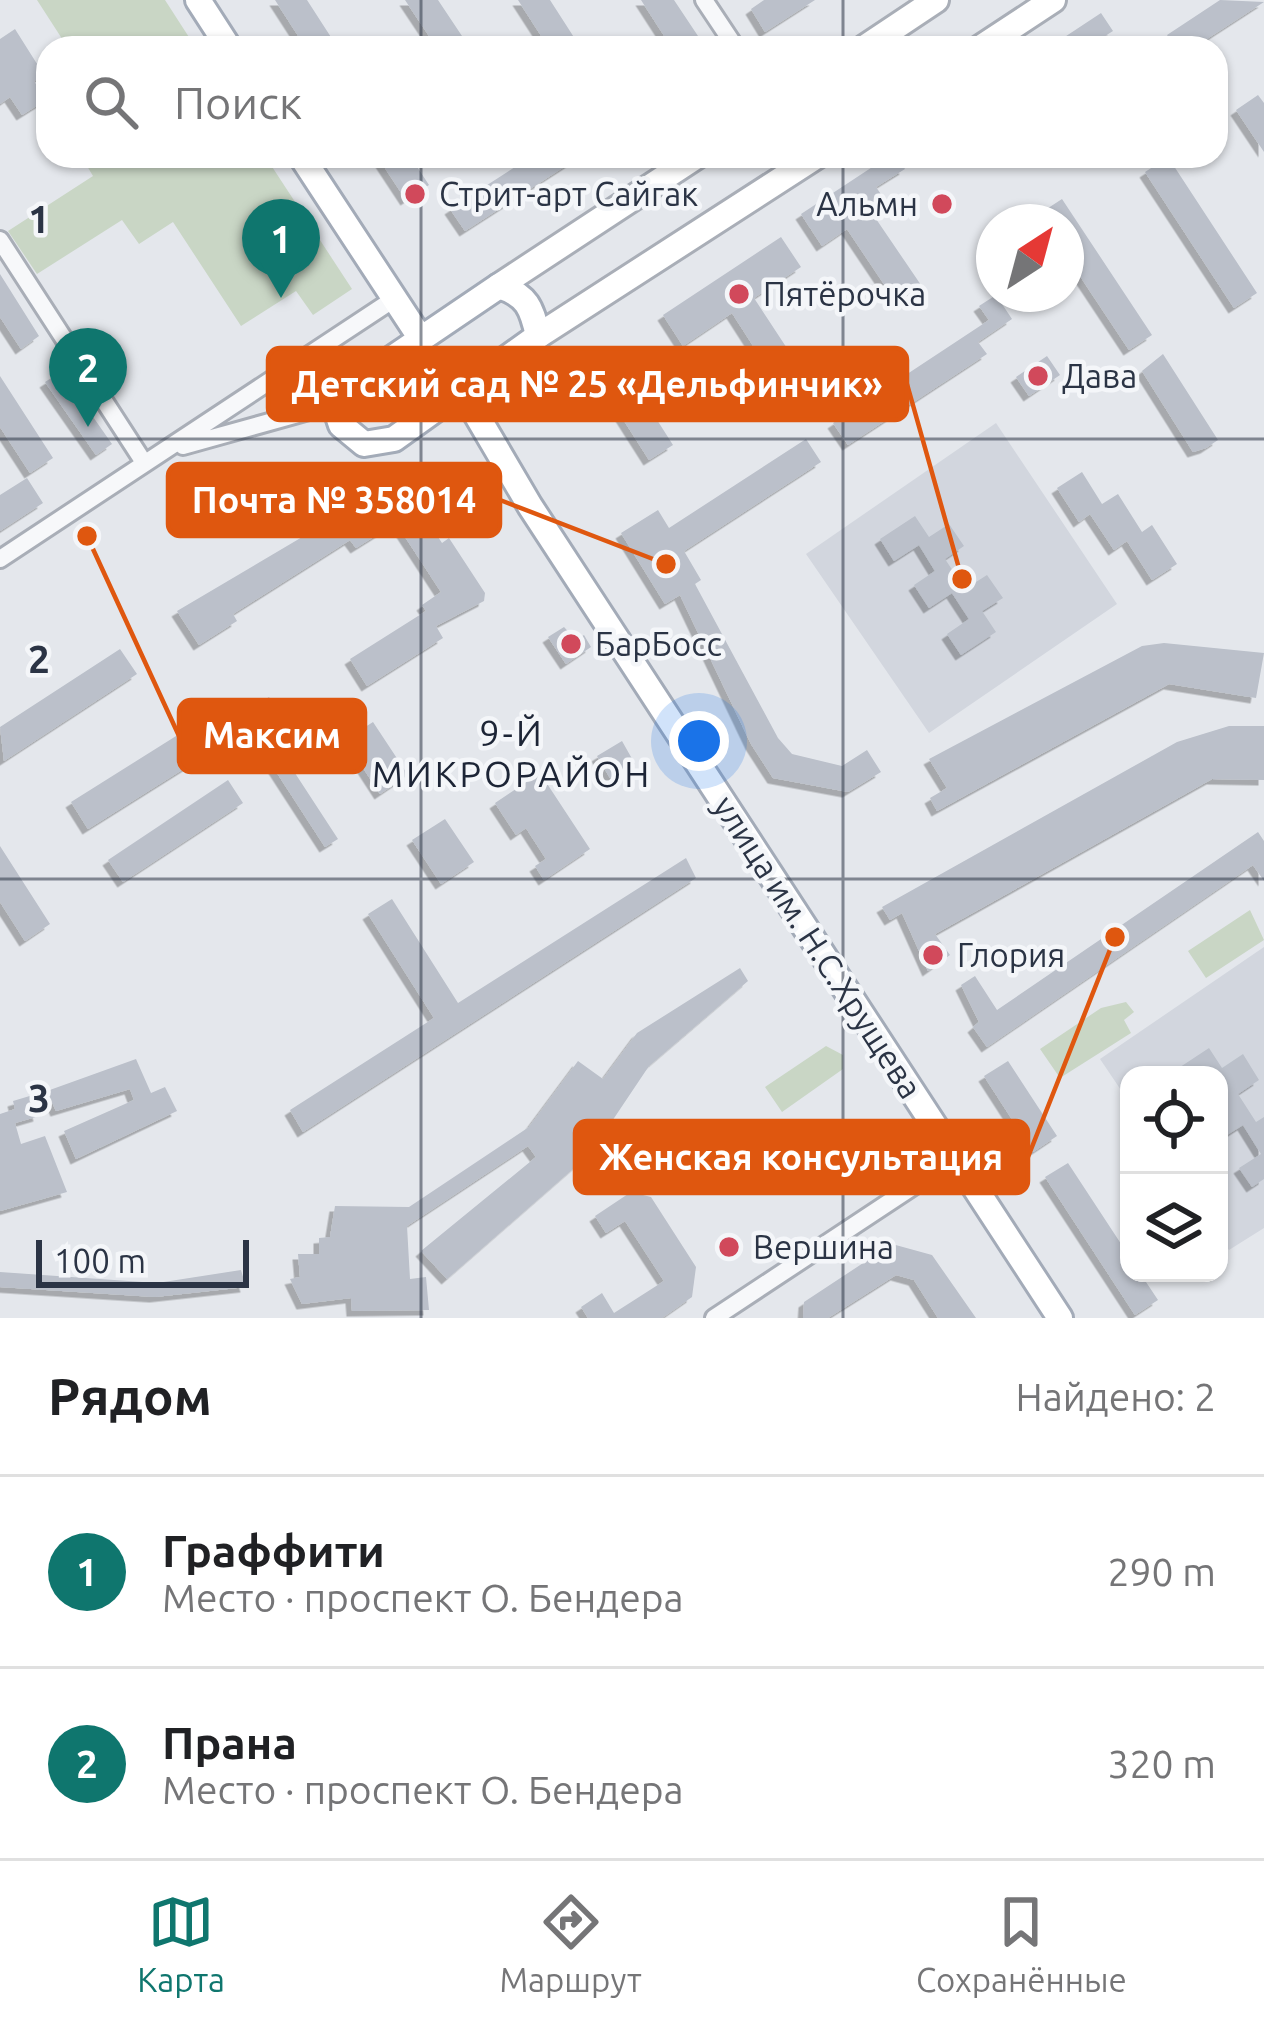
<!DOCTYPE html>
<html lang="ru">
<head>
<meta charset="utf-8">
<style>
	:root { --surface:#fff; --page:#f6f6f6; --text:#202124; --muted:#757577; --line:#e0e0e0; --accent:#0f766e }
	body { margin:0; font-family:Ubuntu,sans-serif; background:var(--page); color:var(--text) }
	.controls { position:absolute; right:36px; bottom:36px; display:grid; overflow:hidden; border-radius:24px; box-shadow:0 3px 9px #0004 }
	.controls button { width:108px; height:108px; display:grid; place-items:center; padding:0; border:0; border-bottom:3px solid var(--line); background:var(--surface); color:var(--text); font:60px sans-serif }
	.compass { position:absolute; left:976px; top:204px; width:108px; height:108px; border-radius:50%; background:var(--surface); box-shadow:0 3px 9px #0004; rotate:36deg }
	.scale { position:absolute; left:36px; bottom:30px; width:213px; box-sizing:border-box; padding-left:12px; border:6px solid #2b3445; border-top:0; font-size:33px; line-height:42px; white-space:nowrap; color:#2b3445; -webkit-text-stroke:9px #f4f6f9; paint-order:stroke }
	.you { position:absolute; left:699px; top:741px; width:42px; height:42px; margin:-30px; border:9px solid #fff; border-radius:50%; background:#1a73e8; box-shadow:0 0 0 18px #1a73e833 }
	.badge { display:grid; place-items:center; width:78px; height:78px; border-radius:50%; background:var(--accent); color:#fff; font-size:39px; font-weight:700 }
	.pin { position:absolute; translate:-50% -99px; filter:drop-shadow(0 3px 6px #0008) }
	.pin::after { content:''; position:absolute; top:63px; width:42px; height:36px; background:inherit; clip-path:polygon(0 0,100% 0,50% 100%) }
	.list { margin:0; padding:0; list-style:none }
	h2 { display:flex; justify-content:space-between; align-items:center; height:156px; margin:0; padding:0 48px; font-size:51px }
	h2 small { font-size:39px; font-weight:400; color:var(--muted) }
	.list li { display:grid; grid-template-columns:78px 1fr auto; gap:36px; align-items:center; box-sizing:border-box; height:192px; padding:0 48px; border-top:3px solid var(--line) }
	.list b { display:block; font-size:45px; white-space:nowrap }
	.list p { margin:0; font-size:39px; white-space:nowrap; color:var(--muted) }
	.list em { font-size:39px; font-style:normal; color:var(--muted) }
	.icon { flex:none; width:66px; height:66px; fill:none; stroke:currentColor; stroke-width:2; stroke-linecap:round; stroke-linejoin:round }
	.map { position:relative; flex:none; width:1264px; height:1318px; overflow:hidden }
	.search { position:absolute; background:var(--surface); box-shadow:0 3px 9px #0004; left:36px; right:36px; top:36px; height:132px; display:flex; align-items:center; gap:30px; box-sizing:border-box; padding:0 42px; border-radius:36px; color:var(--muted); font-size:45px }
	.sheet { height:540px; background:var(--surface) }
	nav { display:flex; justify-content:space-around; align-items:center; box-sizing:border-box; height:168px; border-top:3px solid var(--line); background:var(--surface); font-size:33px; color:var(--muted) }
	nav a { display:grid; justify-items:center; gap:6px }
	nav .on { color:var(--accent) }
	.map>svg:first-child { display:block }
</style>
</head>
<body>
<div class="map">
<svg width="1264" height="1318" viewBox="0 0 1264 1318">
	<defs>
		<filter id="shadow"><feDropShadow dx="-5.5" dy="5.5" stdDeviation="0" flood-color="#0004"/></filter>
	</defs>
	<rect width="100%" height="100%" fill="#e4e7ec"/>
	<path fill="#d2d6de" d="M996,423L1117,604L929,733L806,554Z
		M1264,947V1228L1229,1250L1219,1236V1075H1129V1102L1100,1059Z"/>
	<path fill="#c9d6c5" d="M37,0H165L196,48H68Z
		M81,156H265L352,289L313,315L296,291L241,326L173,222L139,244L122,220L37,274L8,231L93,176Z
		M1250,910L1264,940L1206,978L1188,951Z
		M1126,1002L1134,1012L1124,1020L1131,1033L1060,1078L1040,1049L1101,1008Z
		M826,1046L843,1055V1069L782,1112L765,1087Z"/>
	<path fill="#bbc0ca" filter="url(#shadow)" d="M275,0H307L338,48H306Z
		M405,0H438L470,48H437Z
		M518,0H550L577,42L549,48Z
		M641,0H674L706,48H672Z
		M764,0H815L765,32L751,9Z
		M1220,0L1264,2L1193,48H1176L1167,35Z
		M1101,13L1113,31L1086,48H1048Z
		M15,29L44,75L34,81L46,100L22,115L10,97L0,104V39Z
		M1258,95L1264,103V152L1236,110Z
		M377,156H410L429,185L406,200Z
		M532,156H581L465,231L450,209Z
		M889,156H897L905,169L876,187L887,203L872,213L921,285L896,302L847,229L822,246L801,214Z
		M1168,157L1257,293L1234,308L1145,172Z
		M1062,199L1152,335L1129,350L1066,255V222H1044L1039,214Z
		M781,237L801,267L754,298L798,365L775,380L732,313L683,346L663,315Z
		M0,274L39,336L21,349L0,317Z
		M996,295L1012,319L978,342L987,354L848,445L833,423L989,320L979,306Z
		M1163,354L1218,440L1206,448L1193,452L1142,371Z
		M1047,356L1060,375L1029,396L1016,377Z
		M67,368L82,391L77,394L112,444L96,455L45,382Z
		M0,376L53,458L30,473L0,427Z
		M631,379L673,445L649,460L607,394Z
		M806,439L821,462L684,551L701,580L695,584L778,738L792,754L842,766L867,750L881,772L848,792L773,778L751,744L680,595L665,604L621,533L658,510L669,528Z
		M1082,472L1102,504L1118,494L1142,532L1152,525L1177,564L1152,580L1127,541L1114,550L1090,514L1079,522L1057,488Z
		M27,478L43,503L0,531V495Z
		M381,500L396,523L356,548L350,540L233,614L237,621L199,645L177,611L336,517L341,525Z
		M419,508L442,543L449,538L485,593L484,601L436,626L443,638L367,686L350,659L426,611L422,605L441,592L396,523Z
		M915,516L929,537L949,524L964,546L945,559L965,589L987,575L1003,598L982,611L996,632L961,655L947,634L969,619L952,593L929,608L914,585L935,571L919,545L894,561L880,539Z
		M564,627L576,640L584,635L591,647L566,664L548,637Z
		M1164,643L1264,653L1256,698L1169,684L937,811L930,798L947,788L929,759L1142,646Z
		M120,649L137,674L4,761L0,727Z
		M269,697L295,737L278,747L338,839L325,847L266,756L256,762L230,721Z
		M373,722L408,775L380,794L345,740Z
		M192,726L209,753L88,829L71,802Z
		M1229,726H1264V780L1212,779L935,934L950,955L928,971L902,913L890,920L882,907L1177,742Z
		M622,741L635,764L610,778L597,756Z
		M540,773L590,849L544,880L535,866L546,859L526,828L516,835L495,803Z
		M228,780L243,803L123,882L108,860Z
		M445,819L474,862L441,884L412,840Z
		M1258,832L1264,841V881L1253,865L987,1047L973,1027L979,1022L961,985L975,976L997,1010Z
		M0,846L50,924L25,941L0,902Z
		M686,858L696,878L303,1132L290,1110L434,1018L368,914L392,899L458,1003Z
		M740,968L748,981L649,1066L590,1154L447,1279L421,1251L536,1157L528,1146L407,1226L410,1279L426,1277L429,1310L352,1311L351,1298L302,1304L290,1279L300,1277L298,1254H319V1238L330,1237L335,1206L409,1207L529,1127L578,1061L603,1079L637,1033Z
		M1209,1048L1222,1068L1243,1054L1259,1080L1238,1094L1256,1122L1264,1117V1179L1252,1187L1239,1168L1261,1154L1243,1125L1219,1140V1110L1228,1105L1219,1091V1075H1168Z
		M136,1059L151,1093L165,1087L177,1111L76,1159L64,1131L134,1100L130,1089L56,1111L47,1091Z
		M1008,1061L1057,1136L1033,1152L984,1076Z
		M33,1095L39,1116L15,1123L21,1144L45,1136L67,1192L0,1211V1114L15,1109L13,1101Z
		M1068,1163L1129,1256V1273H1140L1158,1300L1135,1315L1045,1177Z
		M631,1192L651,1197L696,1267L692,1297L662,1318H588L581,1307L602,1293L614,1313L664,1281L625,1221L606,1233L595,1216Z
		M892,1244L932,1255L976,1318H938L914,1280L896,1275L828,1318H803L804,1302Z
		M241,1270L246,1287L155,1297L0,1287V1272L157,1283Z"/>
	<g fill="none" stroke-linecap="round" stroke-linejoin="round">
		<defs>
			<path id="street" d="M704,0L736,48
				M0,240L143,461
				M183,446L334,404
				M0,559L397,297
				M714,1318L956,1158"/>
			<path id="secondary" d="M864,48L936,0
				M980,48L1053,0
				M499,286L697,156
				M538,336L817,156"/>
			<path id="primary" d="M198,0L229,48
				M301,156L421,339
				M499,286C527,295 532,308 538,336L394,439L364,444L341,425L334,404L344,391Z
				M463,392L530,506L1060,1318"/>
		</defs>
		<use href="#street" stroke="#a9aeb7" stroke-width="22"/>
		<use href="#secondary" stroke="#a9aeb7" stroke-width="30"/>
		<use href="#primary" stroke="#a3abb8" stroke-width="30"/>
		<use href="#street" stroke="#f7f8fa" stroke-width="16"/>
		<use href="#secondary" stroke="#fff" stroke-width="24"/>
		<use href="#primary" stroke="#fff" stroke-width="24"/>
	</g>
	<path fill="none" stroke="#2b3445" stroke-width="3" stroke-opacity="0.55" d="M421,0V48M843,0V48M421,156V1318M843,156V1318M0,439H1264M0,879H1264"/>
	<g fill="#d1495b" stroke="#f4f6f9" stroke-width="4.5">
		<circle cx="415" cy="194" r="12"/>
		<circle cx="942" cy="204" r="12"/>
		<circle cx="739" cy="294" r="12"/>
		<circle cx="1038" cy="376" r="12"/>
		<circle cx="571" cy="644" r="12"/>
		<circle cx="933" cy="955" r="12"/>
		<circle cx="729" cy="1247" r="12"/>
	</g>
	<g text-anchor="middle" stroke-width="9" stroke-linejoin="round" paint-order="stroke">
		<g font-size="33" fill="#2b3445" stroke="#f4f6f9" text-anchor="start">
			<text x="439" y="206">Стрит-арт Сайгак</text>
			<text x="918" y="216" text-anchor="end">Альмн</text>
			<text x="763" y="306">Пятёрочка</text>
			<text x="1062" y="388">Дава</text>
			<text x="595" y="656">БарБосс</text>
			<text x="957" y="967">Глория</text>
			<text x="753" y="1259">Вершина</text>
		</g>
		<g font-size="33" fill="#2b3445" stroke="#f4f6f9">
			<text transform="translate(818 947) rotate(57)" y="12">улица им. Н.С.Хрущева</text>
		</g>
		<g font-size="36" letter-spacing="3" fill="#1d2536" stroke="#f4f6f9">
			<text x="512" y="746">9-Й<tspan x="512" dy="41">МИКРОРАЙОН</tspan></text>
		</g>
	</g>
	<g font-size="39" text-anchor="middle" font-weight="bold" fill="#2b3445" stroke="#f4f6f9" stroke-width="9" stroke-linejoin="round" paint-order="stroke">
		<text x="39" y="233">1</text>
		<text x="39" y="673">2</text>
		<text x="39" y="1112">3</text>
	</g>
	<path fill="none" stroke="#df570f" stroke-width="4.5" d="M962 579L907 384M666 564L500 500M87 536L179 736M1115 937L1028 1157"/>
	<g fill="#df570f" stroke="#f4f6f9" stroke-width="4.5">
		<circle cx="962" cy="579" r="12"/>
		<circle cx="666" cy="564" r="12"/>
		<circle cx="87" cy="536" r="12"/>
		<circle cx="1115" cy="937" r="12"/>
	</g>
	<g fill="#df570f" stroke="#df570f" stroke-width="4.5">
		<rect x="268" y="348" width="639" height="72" rx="12"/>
		<rect x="168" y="464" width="332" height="72" rx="12"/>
		<rect x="179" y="700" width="186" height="72" rx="12"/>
		<rect x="575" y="1121" width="453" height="72" rx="12"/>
	</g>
	<g font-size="36" text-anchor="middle" font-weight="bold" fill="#fff">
		<text x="587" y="397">Детский сад № 25 «Дельфинчик»</text>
		<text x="334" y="513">Почта № 358014</text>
		<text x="272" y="748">Максим</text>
		<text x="801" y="1170">Женская консультация</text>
	</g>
</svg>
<div class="controls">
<button><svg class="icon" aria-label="locate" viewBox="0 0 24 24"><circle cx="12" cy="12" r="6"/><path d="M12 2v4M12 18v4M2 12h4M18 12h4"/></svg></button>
<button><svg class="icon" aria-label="layers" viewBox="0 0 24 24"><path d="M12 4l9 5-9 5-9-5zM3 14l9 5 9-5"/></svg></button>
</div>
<svg class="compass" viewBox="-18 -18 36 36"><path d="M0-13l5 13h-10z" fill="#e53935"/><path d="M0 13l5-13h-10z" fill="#757577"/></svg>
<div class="scale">100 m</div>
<div class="you"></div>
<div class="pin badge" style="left:281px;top:298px">1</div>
<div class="pin badge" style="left:88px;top:427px">2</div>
<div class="search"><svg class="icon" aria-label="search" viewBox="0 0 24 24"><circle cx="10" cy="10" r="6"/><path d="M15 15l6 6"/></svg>Поиск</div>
</div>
<section class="sheet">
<h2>Рядом<small>Найдено: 2</small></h2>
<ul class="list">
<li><span class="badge">1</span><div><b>Граффити</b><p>Место · проспект О. Бендера</p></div><em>290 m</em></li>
<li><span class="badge">2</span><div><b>Прана</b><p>Место · проспект О. Бендера</p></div><em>320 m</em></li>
</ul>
</section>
<nav>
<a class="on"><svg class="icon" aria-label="map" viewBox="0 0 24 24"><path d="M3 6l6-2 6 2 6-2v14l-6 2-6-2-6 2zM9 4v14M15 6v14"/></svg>Карта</a>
<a><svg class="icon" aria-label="directions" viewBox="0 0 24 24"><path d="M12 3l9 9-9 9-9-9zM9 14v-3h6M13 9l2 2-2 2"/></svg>Маршрут</a>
<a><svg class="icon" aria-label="saved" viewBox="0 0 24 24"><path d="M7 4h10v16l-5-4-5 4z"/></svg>Сохранённые</a>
</nav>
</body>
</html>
